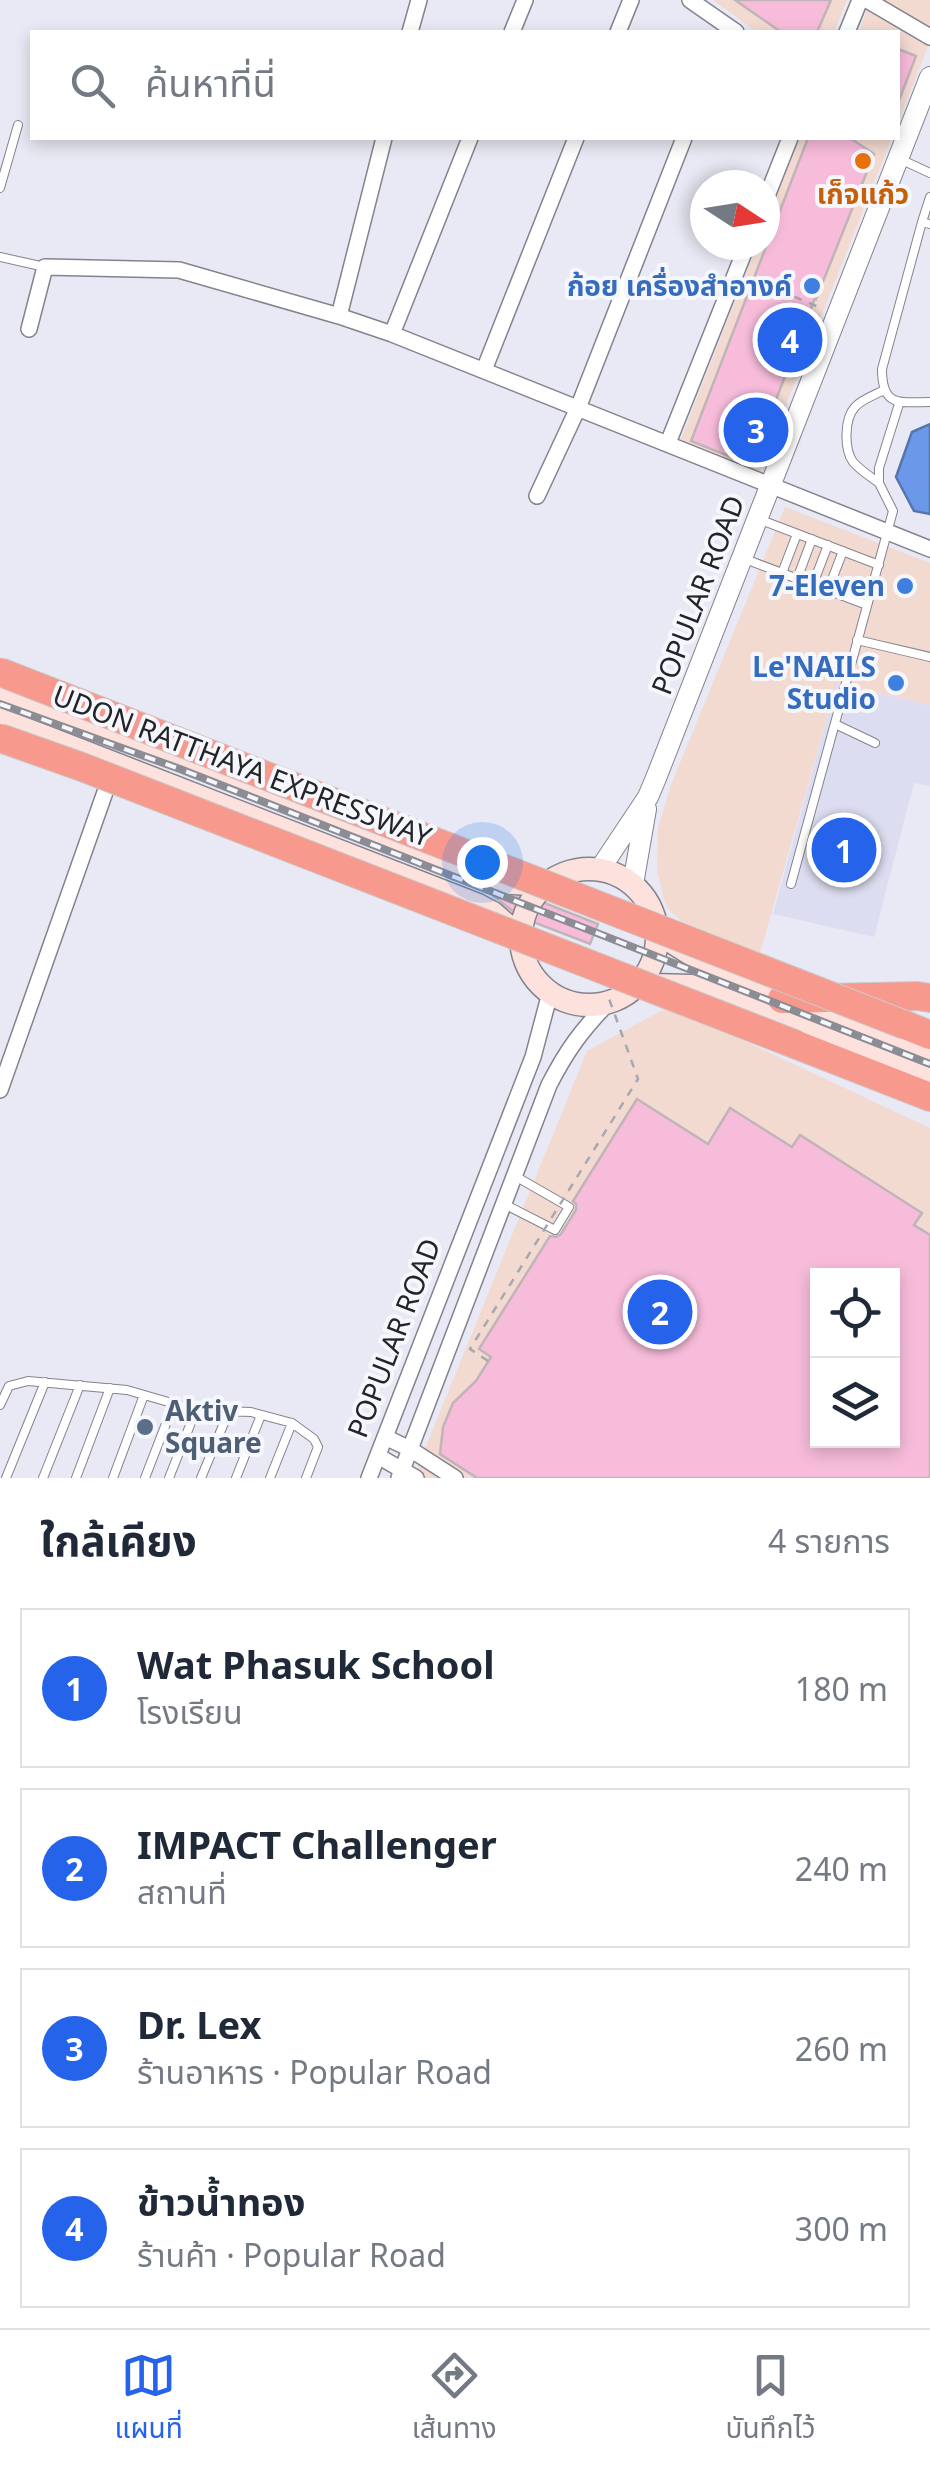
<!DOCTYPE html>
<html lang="th">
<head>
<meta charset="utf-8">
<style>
	:root { --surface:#fff; --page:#f2f2f3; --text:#1f2937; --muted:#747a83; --line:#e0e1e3; --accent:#2563eb }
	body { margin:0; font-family:"Noto Sans","Noto Sans Thai",sans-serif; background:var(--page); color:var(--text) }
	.controls { position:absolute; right:30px; bottom:30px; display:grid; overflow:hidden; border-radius:0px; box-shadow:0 5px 15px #0003 }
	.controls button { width:90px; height:90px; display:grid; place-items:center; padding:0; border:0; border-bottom:2px solid var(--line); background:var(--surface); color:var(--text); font:50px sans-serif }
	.compass { position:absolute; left:690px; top:170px; width:90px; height:90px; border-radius:50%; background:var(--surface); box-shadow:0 5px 15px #0003; rotate:102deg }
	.you { position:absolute; left:482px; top:862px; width:35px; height:35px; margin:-25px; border:8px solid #fff; border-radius:50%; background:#1a73e8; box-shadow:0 0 0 15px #1a73e833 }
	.badge { display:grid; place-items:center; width:65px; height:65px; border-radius:50%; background:var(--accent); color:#fff; font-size:32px; font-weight:700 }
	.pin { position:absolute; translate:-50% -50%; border:5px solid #fff; box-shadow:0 2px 10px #0006 }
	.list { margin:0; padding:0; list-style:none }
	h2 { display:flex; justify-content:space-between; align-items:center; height:130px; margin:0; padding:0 40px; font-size:42px }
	h2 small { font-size:32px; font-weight:400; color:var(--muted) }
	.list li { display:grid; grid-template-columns:65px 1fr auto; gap:30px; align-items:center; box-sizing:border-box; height:160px; margin:0 20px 20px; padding:0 20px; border:2px solid var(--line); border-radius:0px }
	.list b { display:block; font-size:38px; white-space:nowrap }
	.list p { margin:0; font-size:32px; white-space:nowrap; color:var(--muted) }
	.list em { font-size:32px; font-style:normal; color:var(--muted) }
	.icon { flex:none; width:55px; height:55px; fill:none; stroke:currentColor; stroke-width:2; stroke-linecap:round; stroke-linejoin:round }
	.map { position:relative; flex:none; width:930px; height:1478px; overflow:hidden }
	.search { position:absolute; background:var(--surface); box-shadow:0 5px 15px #0003; left:30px; right:30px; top:30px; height:110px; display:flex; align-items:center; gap:25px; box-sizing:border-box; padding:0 35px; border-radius:0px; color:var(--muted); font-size:38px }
	.sheet { height:850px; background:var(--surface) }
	nav { display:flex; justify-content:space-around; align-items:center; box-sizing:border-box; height:140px; border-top:2px solid var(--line); background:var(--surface); font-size:28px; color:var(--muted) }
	nav a { display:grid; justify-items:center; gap:5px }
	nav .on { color:var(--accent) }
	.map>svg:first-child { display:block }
</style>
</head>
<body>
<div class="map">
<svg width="930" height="1478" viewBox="0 0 930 1478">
	<rect width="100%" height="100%" fill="#e8e9f4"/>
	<path fill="#f2dad1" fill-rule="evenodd" d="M713,0H847L834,32H757Z
		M871,0H930V41L898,123V32H859Z
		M799,138H892L758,475L679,444L757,245H765V225Z
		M785,507L930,563V705L837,683L760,953L687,926L666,907L657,870L658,828L671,785Z
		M670,1006L930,1128V1478H413L587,1051ZM818,1276H892V1440H818Z"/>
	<path fill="#dcddf0" d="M837,683L930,705V786L914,783L874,937L773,914Z"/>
	<path fill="#6c98e9" stroke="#5675af" stroke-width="2.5" d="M930,424V514L914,511L896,477L912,432Z"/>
	<path fill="#f7bcda" stroke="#c0b4b9" stroke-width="2.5" fill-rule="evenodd" d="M735,0H831L817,32H781Z
		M898,49L916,56L898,103Z
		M808,138H850L874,154L816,299L815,298L751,465L691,441Z
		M495,897L532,898L598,924L590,944L520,917Z
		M637,1099L708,1144L730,1108L792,1147L800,1135L922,1213L914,1225L930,1235V1478H477L440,1454L443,1427L453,1403L476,1381L491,1357L479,1349L550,1236L556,1237L561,1234L576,1210V1204L573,1201ZM818,1276H892V1440H818Z"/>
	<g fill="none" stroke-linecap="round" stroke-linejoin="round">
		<defs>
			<path id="service" d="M902,160L930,173
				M0,188L18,125
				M930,197L922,222L930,224
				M922,222L882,369C882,408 900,402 930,402
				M0,257L45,267
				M879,483C871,477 860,470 853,462C844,449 844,419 855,407C862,399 875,395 884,390
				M761,520L879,565
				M745,559L867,605
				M782,573L797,534
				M797,579L812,539
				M813,584L828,545
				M828,590L843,551
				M857,640L930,657
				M835,724L875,743
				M791,884L893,511L879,483V468L899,404
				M504,1204L555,1230L569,1207L515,1176
				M0,1405L9,1386L28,1381L127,1390L196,1410L251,1412L292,1423L314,1439L318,1447L306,1478
				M6,1478L45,1382
				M43,1478L80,1385
				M76,1478L110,1388
				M113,1478L144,1395
				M145,1478L174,1403
				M169,1478L196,1410
				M201,1478L229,1411
				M236,1478L261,1415
				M270,1478L292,1423"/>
			<path id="minor" d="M690,0L736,32
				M867,0L930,37
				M410,32L419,0
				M512,32L525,0
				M618,32L631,0
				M847,32L860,0
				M765,201L790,138
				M339,316L384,138
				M29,329L45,267L179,270L339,316L392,334L930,549
				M392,334L470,138
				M484,370L576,138
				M668,443L747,245
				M537,496L578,408L684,138
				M0,1090L110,778
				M385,1437L410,1449L455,1478
				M378,1456L416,1478
				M369,1478L533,1057L550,993
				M399,1478L549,1085C567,1050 581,1031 608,1003"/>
			<path id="tertiary" d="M600,869L648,797L656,778L930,77
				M633,884L646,809"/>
			<path id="secondary" d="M0,689L494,882L530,884
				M0,719L478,905L493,913L509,927
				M521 937a68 68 0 1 1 136 0a68 68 0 1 1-136 0Z
				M669,940C748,993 842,1022 930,1056
				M651,985L692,986L716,991L930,1079"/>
			<path id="motorway" d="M782,999L917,996L930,998
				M905,1025L930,1035
				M797,1045L930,1097"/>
		</defs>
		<use href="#service" stroke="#83838e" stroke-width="10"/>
		<use href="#minor" stroke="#83838e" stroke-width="18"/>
		<use href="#tertiary" stroke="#83838e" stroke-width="22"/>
		<use href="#secondary" stroke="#83838e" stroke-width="25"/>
		<use href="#motorway" stroke="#cacacb" stroke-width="30"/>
		<path stroke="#a6a7af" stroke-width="2.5" stroke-dasharray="8 8" stroke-linecap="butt" d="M750,278L821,308"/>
		<use href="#service" stroke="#fff" stroke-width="8"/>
		<use href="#minor" stroke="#fff" stroke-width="15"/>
		<use href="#tertiary" stroke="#fff" stroke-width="20"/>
		<use href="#secondary" stroke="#fde1dd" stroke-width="22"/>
		<use href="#motorway" stroke="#f79a8d" stroke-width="28"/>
		<defs>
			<path id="rail" d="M0,704L180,769L930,1064"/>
		</defs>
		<use href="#rail" stroke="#8c8d94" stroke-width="8"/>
		<use href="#rail" stroke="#f6f6fd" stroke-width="4" stroke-dasharray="11" stroke-linecap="butt"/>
		<defs>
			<path id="motorway-bridge" d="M0,672L905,1025
				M0,738L82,767L797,1045"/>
		</defs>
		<use href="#motorway-bridge" stroke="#cacacb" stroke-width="30" stroke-linecap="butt"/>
		<path stroke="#a6a7af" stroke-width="2.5" stroke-dasharray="8 8" stroke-linecap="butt" d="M488,1361L470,1349L638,1079L607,993"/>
		<use href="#motorway-bridge" stroke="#f79a8d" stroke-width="28"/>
	</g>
	<circle fill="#e8710a" stroke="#f6f6fd" stroke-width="4" cx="863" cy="161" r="10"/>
	<g fill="#3f7fe0" stroke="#f6f6fd" stroke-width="4">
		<circle cx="812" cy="286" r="10"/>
		<circle cx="905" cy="586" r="10"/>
		<circle cx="896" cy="683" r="10"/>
	</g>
	<circle fill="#5c6f8a" stroke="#f6f6fd" stroke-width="4" cx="145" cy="1427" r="10"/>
	<g text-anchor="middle" stroke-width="8" stroke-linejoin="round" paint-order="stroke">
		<g font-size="28" font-weight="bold" fill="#c56008" stroke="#f6f6fd">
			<text x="863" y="204">เก็จแก้ว</text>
		</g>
		<g font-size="28" font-weight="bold" fill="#366cbe" stroke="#f6f6fd" text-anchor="end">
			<text x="792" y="296">ก้อย เครื่องสำอางค์</text>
			<text x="885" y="596">7-Eleven</text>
			<text x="876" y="677">Le'NAILS<tspan x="876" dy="32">Studio</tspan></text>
		</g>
		<g font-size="28" fill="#232428" stroke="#f6f6fd">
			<text transform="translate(698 595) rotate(-69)" y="10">POPULAR ROAD</text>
			<text transform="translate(242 766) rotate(21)" y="10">UDON RATTHAYA EXPRESSWAY</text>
			<text transform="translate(394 1338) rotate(-69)" y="10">POPULAR ROAD</text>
		</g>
		<g font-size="28" font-weight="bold" fill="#4e5e75" stroke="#f6f6fd" text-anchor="start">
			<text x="165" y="1421">Aktiv<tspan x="165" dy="32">Square</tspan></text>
		</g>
	</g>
</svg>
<div class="controls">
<button><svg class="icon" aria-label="locate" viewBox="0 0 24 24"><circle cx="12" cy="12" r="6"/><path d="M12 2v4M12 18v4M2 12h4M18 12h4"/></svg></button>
<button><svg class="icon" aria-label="layers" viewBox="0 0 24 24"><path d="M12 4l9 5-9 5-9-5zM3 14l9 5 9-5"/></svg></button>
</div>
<svg class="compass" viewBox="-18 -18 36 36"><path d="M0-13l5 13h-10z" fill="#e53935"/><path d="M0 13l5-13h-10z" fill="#747a83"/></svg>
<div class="you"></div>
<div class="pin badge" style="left:844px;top:850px">1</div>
<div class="pin badge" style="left:660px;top:1312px">2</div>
<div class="pin badge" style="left:756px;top:430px">3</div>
<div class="pin badge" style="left:790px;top:340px">4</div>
<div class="search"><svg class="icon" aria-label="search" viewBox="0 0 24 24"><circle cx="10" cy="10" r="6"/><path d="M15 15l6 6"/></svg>ค้นหาที่นี่</div>
</div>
<section class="sheet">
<h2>ใกล้เคียง<small>4 รายการ</small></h2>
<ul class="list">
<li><span class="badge">1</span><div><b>Wat Phasuk School</b><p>โรงเรียน</p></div><em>180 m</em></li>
<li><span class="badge">2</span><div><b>IMPACT Challenger</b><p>สถานที่</p></div><em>240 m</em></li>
<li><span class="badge">3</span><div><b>Dr. Lex</b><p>ร้านอาหาร · Popular Road</p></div><em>260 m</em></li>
<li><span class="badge">4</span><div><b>ข้าวน้ำทอง</b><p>ร้านค้า · Popular Road</p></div><em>300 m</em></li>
</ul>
</section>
<nav>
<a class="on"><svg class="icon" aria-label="map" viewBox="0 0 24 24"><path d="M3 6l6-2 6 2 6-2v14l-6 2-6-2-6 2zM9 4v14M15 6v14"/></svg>แผนที่</a>
<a><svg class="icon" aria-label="directions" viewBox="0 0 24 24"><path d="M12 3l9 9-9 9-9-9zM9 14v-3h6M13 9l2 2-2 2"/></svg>เส้นทาง</a>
<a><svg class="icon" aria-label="saved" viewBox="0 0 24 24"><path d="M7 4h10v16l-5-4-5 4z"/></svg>บันทึกไว้</a>
</nav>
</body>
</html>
